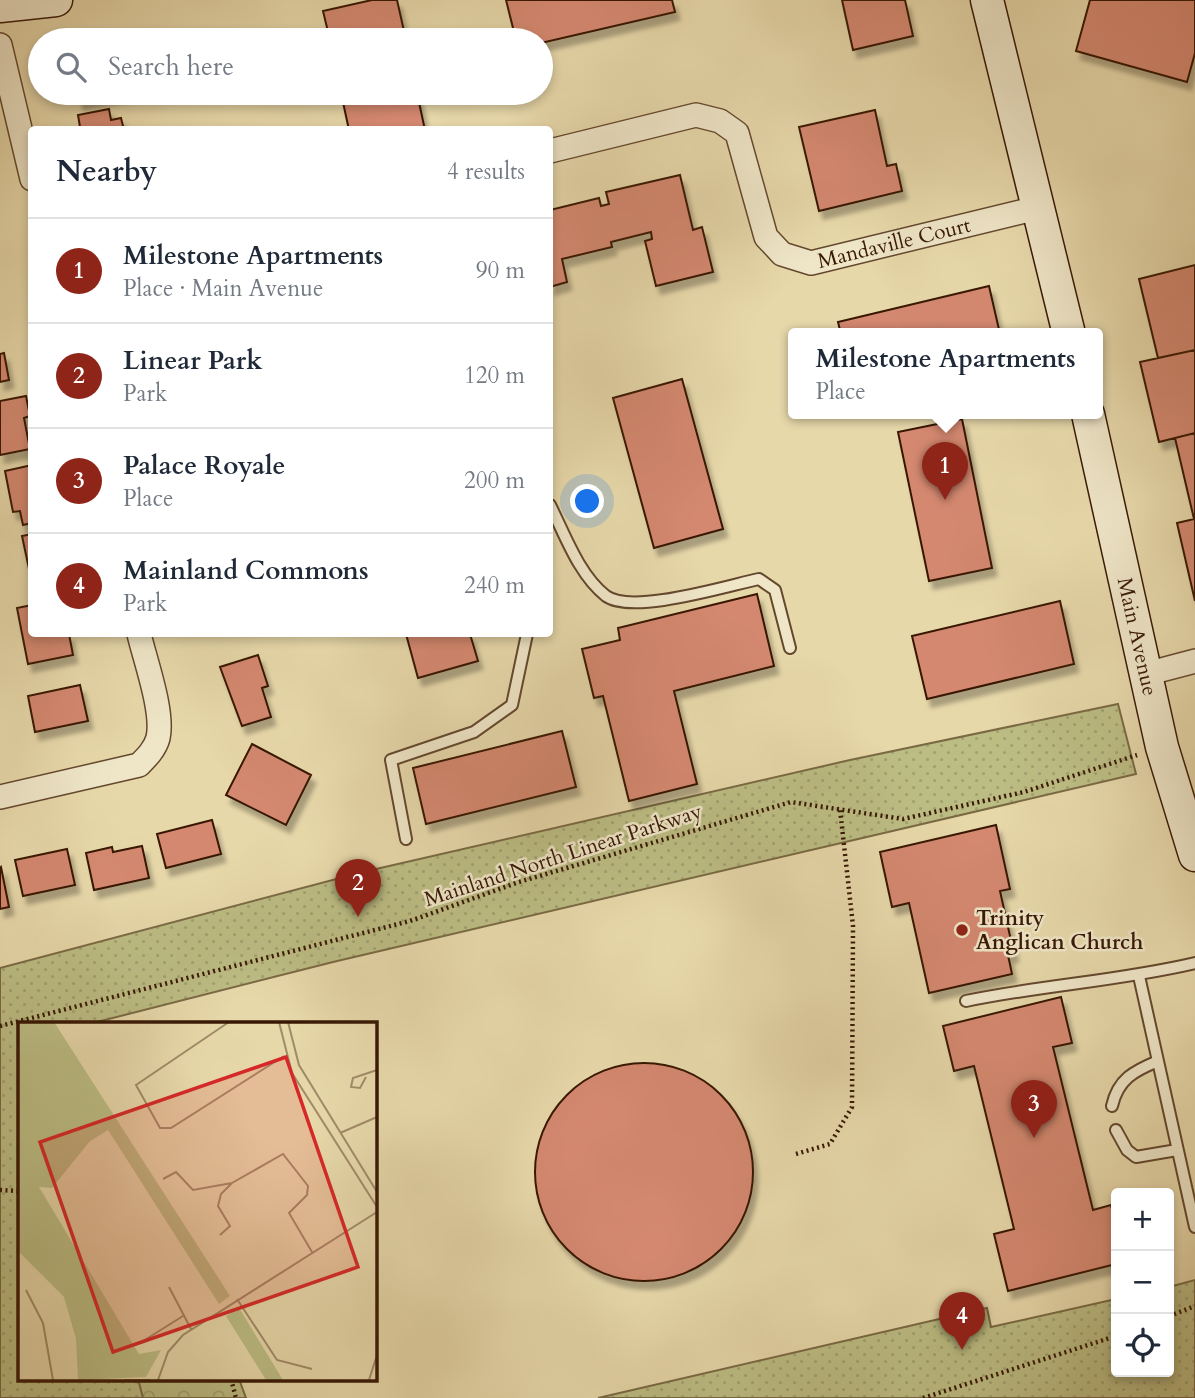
<!DOCTYPE html>
<html lang="en">
<head>
<meta charset="utf-8">
<style>
	:root { --surface:#fff; --page:#f2f2f3; --text:#1f2937; --muted:#747a83; --line:#e0e1e3; --accent:#8f2418 }
	body { margin:0; font-family:Cardo,serif; background:var(--page); color:var(--text) }
	.controls { position:absolute; right:21px; bottom:21px; display:grid; overflow:hidden; border-radius:7px; box-shadow:0 4px 10px #0003 }
	.controls button { width:63px; height:63px; display:grid; place-items:center; padding:0; border:0; border-bottom:2px solid var(--line); background:var(--surface); color:var(--text); font:35px sans-serif }
	.you { position:absolute; left:588px; top:502px; width:24px; height:24px; margin:-18px; border:5px solid #fff; border-radius:50%; background:#1a73e8; box-shadow:0 0 0 10px #1a73e833 }
	.badge { display:grid; place-items:center; width:46px; height:46px; border-radius:50%; background:var(--accent); color:#fff; font-size:23px; font-weight:700 }
	.pin { position:absolute; translate:-50% -58px; filter:drop-shadow(0 2px 4px #0008) }
	.pin::after { content:''; position:absolute; top:37px; width:24px; height:21px; background:inherit; clip-path:polygon(0 0,100% 0,50% 100%) }
	.popup { position:absolute; left:788px; top:328px; width:315px; height:91px; box-sizing:border-box; display:grid; place-content:center; border-radius:7px; background:var(--surface); filter:drop-shadow(0 2px 5px #0005); font-size:23px; white-space:nowrap; color:var(--muted) }
	.popup b { font-size:26px; color:var(--text) }
	.popup::after { content:''; position:absolute; left:50%; top:100%; margin-left:-14px; border:14px solid transparent; border-top-color:var(--surface) }
	.list { margin:0; padding:0; list-style:none }
	h2 { display:flex; justify-content:space-between; align-items:center; height:91px; margin:0; padding:0 28px; font-size:30px }
	h2 small { font-size:23px; font-weight:400; color:var(--muted) }
	.list li { display:grid; grid-template-columns:46px 1fr auto; gap:21px; align-items:center; box-sizing:border-box; height:105px; padding:0 28px; border-top:2px solid var(--line) }
	.list b { display:block; font-size:26px; white-space:nowrap }
	.list p { margin:0; font-size:23px; white-space:nowrap; color:var(--muted) }
	.list em { font-size:23px; font-style:normal; color:var(--muted) }
	.icon { flex:none; width:38px; height:38px; fill:none; stroke:currentColor; stroke-width:2; stroke-linecap:round; stroke-linejoin:round }
	.map { position:relative; flex:none; width:1195px; height:1398px; overflow:hidden }
	.search { position:absolute; background:var(--surface); box-shadow:0 4px 10px #0003; left:28px; top:28px; width:525px; height:77px; display:flex; align-items:center; gap:18px; box-sizing:border-box; padding:0 24px; border-radius:38px; color:var(--muted); font-size:26px }
	.panel { position:absolute; background:var(--surface); box-shadow:0 4px 10px #0003; left:28px; top:126px; width:525px; height:511px; border-radius:7px }
	.map>svg:first-child { display:block }
</style>
</head>
<body>
<div class="map">
<svg width="1195" height="1398" viewBox="0 0 1195 1398">
	<defs>
		<pattern id="forest-crowns" width="20" height="18" patternUnits="userSpaceOnUse" patternTransform="scale(1.75)"><rect width="20" height="18" fill="#bcbd84"/><path d="M2 6a3 3 0 1 1 6 0M12 15a3 3 0 1 1 6 0" fill="none" stroke="#a2a270"/></pattern>
		<pattern id="park-dots" width="8" height="8" patternUnits="userSpaceOnUse" patternTransform="scale(1.75)"><rect width="8" height="8" fill="#bcbd84"/><path d="M2 2h.1M6 6h.1" fill="none" stroke="#a2a270" stroke-width="1.8" stroke-linecap="round"/></pattern>
		<filter id="shadow"><feDropShadow dx="4.5" dy="8" stdDeviation="2" flood-color="#0004"/></filter>
	</defs>
	<rect width="100%" height="100%" fill="#e7d8aa"/>
	<filter id="stains"><feTurbulence type="fractalNoise" baseFrequency=".00286" numOctaves="4"/><feColorMatrix values="0 0 0 0 .2 0 0 0 0 .09 0 0 0 0 .02 0 0 0 .5 -.17"/></filter>
	<radialGradient id="worn" r=".72"><stop offset=".6" stop-color="#630" stop-opacity="0"/><stop offset="1" stop-color="#630" stop-opacity=".3"/></radialGradient>
	<path fill="url(#forest-crowns)" stroke="#7a6a44" stroke-width="2" d="M0,1217L19,1379H239L246,1398H0Z"/>
	<path fill="url(#park-dots)" stroke="#7a6a44" stroke-width="2" d="M1118,704L1136,774L333,962L93,1023L19,1024V1379H138L143,1398H0V968L363,872L850,760Z
		M1195,1280V1398H598L987,1308L991,1327L1116,1299V1372H1169V1287Z"/>
	<path fill="#d48870" stroke="#381805" stroke-width="2" filter="url(#shadow)" d="M372,0H397L406,40H330L323,11Z
		M506,0H672L675,12L541,43V40H516Z
		M842,0H905L913,36L853,50Z
		M1090,0H1195V53L1187,82L1076,51Z
		M77,93H126L79,102Z
		M341,93H417L425,130H349Z
		M109,109L111,120L121,118L124,130H73L80,127L78,115Z
		M875,110L887,166L896,164L902,191L819,211L799,127Z
		M680,175L693,230L702,227L713,272L656,286L645,241L652,239L651,232L611,242L612,247L562,259L567,282L550,287V210L599,198L601,206L609,204L606,192Z
		M1195,265V350L1158,358L1139,279Z
		M989,286L1000,334H841L838,322Z
		M1195,350V433L1159,442L1140,362Z
		M4,353L9,380L0,382V354Z
		M682,379L723,529L654,548L613,398Z
		M26,396L30,416L24,418L30,449L0,455V401Z
		M962,419L992,568L929,581L898,432Z
		M1195,433V519H1194L1175,438Z
		M32,465V523L23,525L20,511L13,512L5,471Z
		M1194,519H1195V601L1177,523Z
		M32,534V583L22,536Z
		M757,594L774,666L674,691L697,784L629,801L603,696L594,698L582,649L620,640L618,628Z
		M1060,601L1074,664L927,699L912,636Z
		M32,605V634H69L73,655L28,664L17,608Z
		M406,634H470L478,661L418,678Z
		M258,655L268,686L262,688L271,717L242,726L220,667Z
		M80,685L88,721L35,732L28,696Z
		M562,731L576,787L426,824L413,768Z
		M252,744L311,775L286,825L226,795Z
		M212,820L221,854L166,868L157,834Z
		M996,825L1010,889L1000,891L1014,954L1008,955L1012,974L929,993L909,903L892,907L880,852Z
		M142,846L149,878L94,890L86,853L112,847L113,852Z
		M67,849L75,885L23,896L15,860Z
		M1,867L9,907L0,909V868Z
		M1061,997L1072,1043L1053,1047L1093,1210L1111,1205L1116,1225V1264L1008,1291L994,1234L1014,1229L974,1066L954,1071L943,1026Z
		M535 1172a109 109 0 1 1 218 0a109 109 0 1 1-218 0Z"/>
	<g fill="none" stroke-linecap="round" stroke-linejoin="round">
		<defs>
			<path id="lane" d="M550,505C565,535 579,575 606,596C632,615 726,586 759,579L775,590L790,648
				M406,839L391,760L474,732L512,705L527,634
				M1139,976L1195,1227
				M966,1001C1042,985 1119,981 1195,963
				M1112,1106C1118,1079 1134,1071 1158,1061
				M1116,1130L1127,1150L1136,1157L1177,1150"/>
			<g id="street">
				<path d="M0,45L32,179"/>
				<path id="s1" d="M550,151L696,115L720,121L737,133L766,237L782,254L811,263L1037,208"/>
				<path d="M1146,674L1195,661"/>
				<path d="M0,797L139,765C147,757 155,749 158,738C164,712 145,660 139,634"/>
			</g>
			<g id="secondary">
				<path d="M987,0L1069,334"/>
				<path d="M0,6L56,0"/>
				<path id="s2" d="M1088,414L1162,747L1195,855"/>
			</g>
		</defs>
		<use href="#lane" stroke="#64482e" stroke-width="14"/>
		<use href="#street" stroke="#64482e" stroke-width="26"/>
		<use href="#secondary" stroke="#381805" stroke-width="35"/>
		<path stroke="#381805" stroke-width="4.5" stroke-dasharray="2 3.5" stroke-linecap="butt" d="M0,1026L410,921L519,882L791,802L903,819L1024,792L1137,755
			M796,1154L830,1144L852,1107L853,926L840,809
			M0,1190L19,1191
			M1169,1316L1195,1306
			M231,1379L236,1398
			M923,1398L1116,1336"/>
		<use href="#lane" stroke="#efe6c8" stroke-width="10"/>
		<use href="#street" stroke="#efe6c8" stroke-width="23"/>
		<use href="#secondary" stroke="#efe6c8" stroke-width="32"/>
	</g>
	<circle fill="#8f2418" stroke="#efe6c8" stroke-width="2.5" cx="962" cy="930" r="7"/>
	<g text-anchor="middle" stroke-width="5" stroke-linejoin="round" paint-order="stroke">
		<g font-size="21" fill="#381805" stroke="#efe6c8">
			<text dy="7" stroke="none"><textPath href="#s1" startOffset="443">Mandaville Court</textPath></text>
			<text dy="7" stroke="none"><textPath href="#s2" startOffset="228">Main Avenue</textPath></text>
			<text transform="translate(563 855) rotate(-18)" y="7">Mainland North Linear Parkway</text>
		</g>
		<g font-size="21" font-weight="bold" fill="#381805" stroke="#efe6c8" text-anchor="start">
			<text x="976" y="925">Trinity<tspan x="976" dy="24">Anglican Church</tspan></text>
		</g>
	</g>
	<g transform="translate(18 1022)">
		<rect width="359" height="359" fill="#e7d8aa"/>
		<path d="M8,82L72,119L34,166L0,163Z" fill="#bcbd84"/>
		<path d="M0,0H36L212,274L201,282L90,108L15,155L121,332L143,328L128,355L60,358L58,317L46,275L0,229ZM221,286L265,358H248L208,294Z" fill="#bcbd84"/>
		<path d="M0,0L28,44L23,56L0,67Z" fill="#bcbd84"/>
		<path fill="none" stroke="#a18b68" stroke-width="2" d="M211,0L118,63L142,106H153L266,34M261,0L274,51L359,185M270,0L281,43L359,170M348,55L342,66L333,65L335,56L359,48M322,111L359,95M145,157L158,150L175,168L214,161M202,213L212,204L200,184L203,172L214,161L265,132L290,164L289,173L271,191L294,230M151,265L173,307M8,268L25,301L35,358M219,277L259,338L294,347M122,321L165,294M106,358H132M140,358L150,330L165,313L359,190M351,358L359,333"/>
		<path fill="#d62828" fill-opacity="0.15" stroke="#d62828" stroke-width="3.5" d="M268,35L340,245L95,330L22,120Z"/>
		<rect width="359" height="359" fill="none" stroke="#381805" stroke-width="3.5"/>
	</g>
	<rect width="100%" height="100%" filter="url(#stains)"/>
	<rect width="100%" height="100%" fill="url(#worn)"/>
</svg>
<div class="controls">
<button>+</button>
<button>−</button>
<button><svg class="icon" aria-label="locate" viewBox="0 0 24 24"><circle cx="12" cy="12" r="6"/><path d="M12 2v4M12 18v4M2 12h4M18 12h4"/></svg></button>
</div>
<div class="you"></div>
<div class="pin badge" style="left:945px;top:500px">1</div>
<div class="popup"><b>Milestone Apartments</b>Place</div>
<div class="pin badge" style="left:358px;top:917px">2</div>
<div class="pin badge" style="left:1034px;top:1138px">3</div>
<div class="pin badge" style="left:962px;top:1350px">4</div>
<div class="search"><svg class="icon" aria-label="search" viewBox="0 0 24 24"><circle cx="10" cy="10" r="6"/><path d="M15 15l6 6"/></svg>Search here</div>
<section class="panel">
<h2>Nearby<small>4 results</small></h2>
<ul class="list">
<li><span class="badge">1</span><div><b>Milestone Apartments</b><p>Place · Main Avenue</p></div><em>90 m</em></li>
<li><span class="badge">2</span><div><b>Linear Park</b><p>Park</p></div><em>120 m</em></li>
<li><span class="badge">3</span><div><b>Palace Royale</b><p>Place</p></div><em>200 m</em></li>
<li><span class="badge">4</span><div><b>Mainland Commons</b><p>Park</p></div><em>240 m</em></li>
</ul>
</section>
</div>
</body>
</html>
